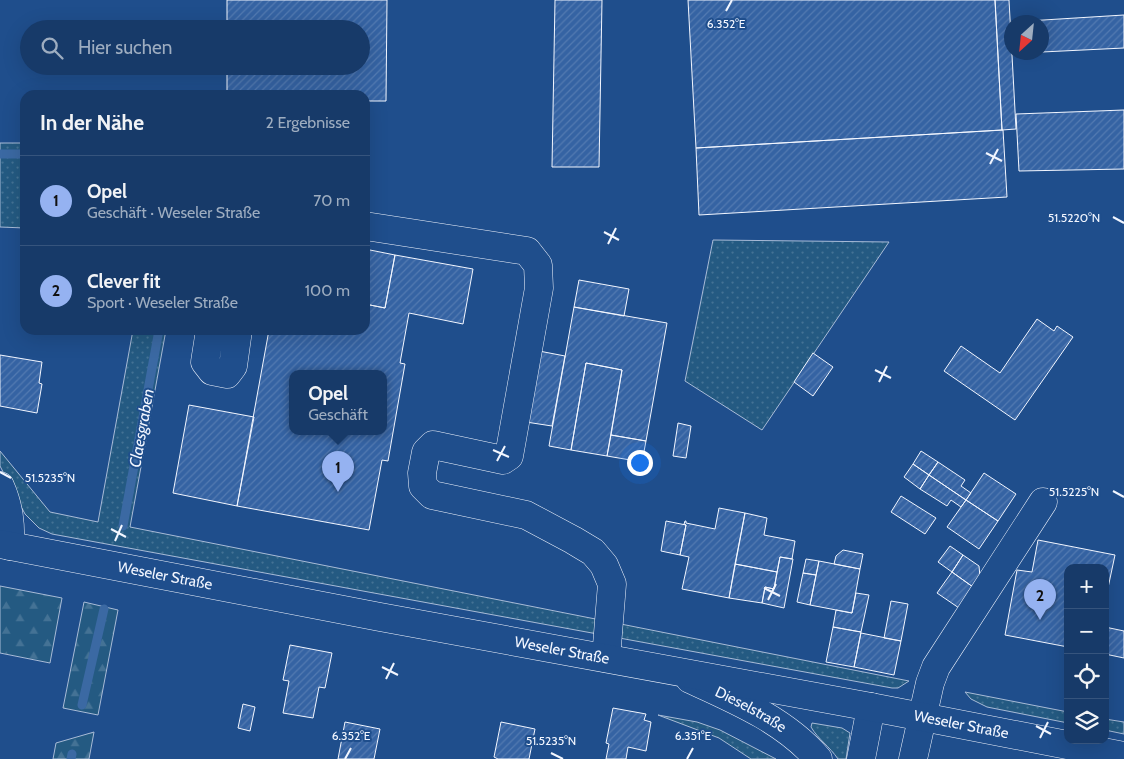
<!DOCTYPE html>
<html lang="de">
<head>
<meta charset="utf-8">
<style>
	:root { --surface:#173a69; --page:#244571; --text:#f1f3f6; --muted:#9eadc0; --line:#36547d; --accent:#95b2f1 }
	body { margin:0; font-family:Cabin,sans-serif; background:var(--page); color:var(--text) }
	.controls { position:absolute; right:15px; bottom:15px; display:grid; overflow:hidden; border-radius:10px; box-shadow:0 5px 20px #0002 }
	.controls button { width:45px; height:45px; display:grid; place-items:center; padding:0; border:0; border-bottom:1px solid var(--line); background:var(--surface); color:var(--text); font:25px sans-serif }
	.compass { position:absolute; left:1004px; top:15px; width:45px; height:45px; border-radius:50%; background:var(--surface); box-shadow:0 5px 20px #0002; rotate:207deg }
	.you { position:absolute; left:639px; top:462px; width:18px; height:18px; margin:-12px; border:4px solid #fff; border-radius:50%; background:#1a73e8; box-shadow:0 0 0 8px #1a73e833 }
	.badge { display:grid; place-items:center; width:32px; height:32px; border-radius:50%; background:var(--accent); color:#111; font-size:16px; font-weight:700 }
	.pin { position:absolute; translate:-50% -41px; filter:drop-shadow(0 1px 2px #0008) }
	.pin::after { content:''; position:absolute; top:26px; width:18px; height:15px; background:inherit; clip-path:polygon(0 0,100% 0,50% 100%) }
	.popup { position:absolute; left:289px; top:370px; width:98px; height:65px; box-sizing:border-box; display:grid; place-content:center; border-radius:10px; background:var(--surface); filter:drop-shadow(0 1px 4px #0005); font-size:16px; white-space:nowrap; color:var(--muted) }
	.popup b { font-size:19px; color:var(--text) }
	.popup::after { content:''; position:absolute; left:50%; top:100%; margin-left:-10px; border:10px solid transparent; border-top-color:var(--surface) }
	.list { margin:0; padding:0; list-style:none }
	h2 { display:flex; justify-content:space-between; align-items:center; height:65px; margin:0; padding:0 20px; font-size:21px }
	h2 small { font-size:16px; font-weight:400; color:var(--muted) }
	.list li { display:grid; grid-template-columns:32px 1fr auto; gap:15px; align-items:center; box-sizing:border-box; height:90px; padding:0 20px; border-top:1px solid var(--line) }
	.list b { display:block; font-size:19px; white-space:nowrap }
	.list p { margin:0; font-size:16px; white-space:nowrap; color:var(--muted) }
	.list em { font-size:16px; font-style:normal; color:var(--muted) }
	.icon { flex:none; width:28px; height:28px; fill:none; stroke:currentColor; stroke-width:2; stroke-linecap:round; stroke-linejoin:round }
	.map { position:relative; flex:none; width:1124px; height:759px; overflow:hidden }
	.search { position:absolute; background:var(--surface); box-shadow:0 5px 20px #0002; left:20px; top:20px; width:350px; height:55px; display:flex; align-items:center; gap:12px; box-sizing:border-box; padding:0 18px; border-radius:28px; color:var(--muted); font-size:19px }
	.panel { position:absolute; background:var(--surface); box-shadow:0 5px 20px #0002; left:20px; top:90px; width:350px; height:245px; border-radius:15px }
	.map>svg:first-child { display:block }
</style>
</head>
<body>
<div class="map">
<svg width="1124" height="759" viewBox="0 0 1124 759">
	<defs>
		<pattern id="grass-dots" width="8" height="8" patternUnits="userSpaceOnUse" patternTransform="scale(1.25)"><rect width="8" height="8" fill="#245a82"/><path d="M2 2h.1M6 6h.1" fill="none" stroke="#447295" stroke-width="1.8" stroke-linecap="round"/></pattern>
		<pattern id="forest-firs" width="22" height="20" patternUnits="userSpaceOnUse" patternTransform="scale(1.25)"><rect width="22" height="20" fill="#245a82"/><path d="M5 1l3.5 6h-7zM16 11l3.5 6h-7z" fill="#447295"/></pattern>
		<pattern id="building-hatch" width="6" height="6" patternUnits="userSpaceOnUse" patternTransform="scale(1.25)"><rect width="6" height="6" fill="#3563a3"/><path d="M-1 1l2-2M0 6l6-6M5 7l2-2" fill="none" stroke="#537ab1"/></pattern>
	</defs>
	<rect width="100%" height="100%" fill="#1f4e8c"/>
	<path fill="url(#grass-dots)" stroke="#a8bbd7" d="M0,143H25V228L0,227Z
		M713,240L889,242L762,430L685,381Z
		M133,330H166L130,527L909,681L898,688H892L52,534L39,528L25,514L0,466V451L50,512L98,522Z
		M965,692L1068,712V723L987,707L971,699Z
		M658,715L697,722L720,730L776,759H751L719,738Z
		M1105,719L1124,722V734L1105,730Z
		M812,723L842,728L850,733L846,759H838C830,747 818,739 811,727Z"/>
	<path fill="url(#forest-firs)" stroke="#a8bbd7" d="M0,586L62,598L50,663L0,653Z
		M84,602L118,610L98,715L63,708Z
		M94,732L89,759H53L56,743Z"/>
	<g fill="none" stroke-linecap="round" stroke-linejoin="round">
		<path stroke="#3b69a3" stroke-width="9" d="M0,154H25
			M123,526L159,330
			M82,705L104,609
			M71,759L72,754"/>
	</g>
	<path fill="url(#building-hatch)" stroke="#f2f6ff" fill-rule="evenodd" d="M227,0H387L386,101H365V95H227V66H361V29H227Z
		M555,0H602L599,167H552Z
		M688,0H995L1002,130L696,148Z
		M995,0H1009L1016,129L1002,130Z
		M1124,15V48L1042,52V22H1012V39L1011,22Z
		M1124,110V169L1019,171L1016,114Z
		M1003,130L1007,197L699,215L696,148Z
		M365,249L395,255L385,308L365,304Z
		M395,255L473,269L463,324L409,313L400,363L405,364L388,461L382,460L369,530L237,506L269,330H365V304L385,308ZM293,373H383V431H293Z
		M579,280L629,289L624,316L574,307Z
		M574,307L667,323L646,441L611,435L622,370L586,363L571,450L549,446Z
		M1037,319L1054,331L1057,326L1073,337L1015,420L944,371L961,346L1000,373Z
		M539,351L565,356L552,426L526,422Z
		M813,353L833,367L813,396L794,382Z
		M0,355L42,362L39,383L42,384L37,413L0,406Z
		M586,363L622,370L607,456L571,450Z
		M189,405L254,417L237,506L173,493Z
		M678,423L691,426L686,458L673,456Z
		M611,435L646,441L642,462L607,456Z
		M921,451L938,462L929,475L913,464Z
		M938,462L965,480L961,486L971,493L966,500L929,475Z
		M913,464L929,475L920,489L904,477Z
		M984,473L1016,494L998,521L966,500Z
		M929,475L966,500L961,507L951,500L947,506L920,489Z
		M901,496L936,518L925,534L891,512Z
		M966,500L998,521L979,549L947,527Z
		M719,508L745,513L729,598L682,589L689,557L680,555L686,525L684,524L685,521H686V523L715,529Z
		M745,513L767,518L764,535L795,541L792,559L780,557L777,572L735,564Z
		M666,521L686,525L680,555L661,551Z
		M1038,540L1115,555L1105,602V568H1068V647L1005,635L1017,570L1032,572Z
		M950,546L963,555L952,572L938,562Z
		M843,550L863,554L860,569L834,564L836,556Z
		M963,555L979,566L980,577L973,587L952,572Z
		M780,557L793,559L784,608L762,603L765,587L774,589Z
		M806,559L819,561L816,575L803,573Z
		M819,561L860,569L852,613L810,605Z
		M735,564L777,572L774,589L765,587L762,603L729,598Z
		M952,572L973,587L959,608L937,593Z
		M803,573L816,575L810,605L797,602Z
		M856,593L869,595L861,632L833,627L836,610L852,613Z
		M891,601L908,604L901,641L884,638Z
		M833,627L861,632L854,667L826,662Z
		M1105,627L1124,631V658L1105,654Z
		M861,633L901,641L894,675L854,667Z
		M290,645L332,653L325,688L319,687L313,718L283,713L289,681L283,680Z
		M243,704L255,707L250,731L238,728Z
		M613,708L646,714L644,720L651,722L646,751L628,747L626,759H606L609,744L606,743Z
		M345,722L380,729L374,759H338Z
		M501,722L535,729L529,759H498L494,757Z"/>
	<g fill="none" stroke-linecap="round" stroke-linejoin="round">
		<defs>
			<g id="minor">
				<path d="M365,226L527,251L538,265L539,288L509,456L503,460L433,445L426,452L422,473L423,486L432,495L526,515L573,540L593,552L604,565L612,584L606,658"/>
				<path d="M210,330L205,362L212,371L227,374L233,366L238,330"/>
				<path d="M0,486C9,506 11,524 10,546"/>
				<path id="s1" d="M690,679C734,699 786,721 818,759"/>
				<path d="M861,759L871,707"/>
				<path d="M913,759L930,683L936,667L1043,502"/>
			</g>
			<g id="major">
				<path id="s2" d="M0,544L380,617L871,707L1124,756"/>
			</g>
		</defs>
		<use href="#minor" stroke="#f2f6ff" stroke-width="29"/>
		<use href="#major" stroke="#f2f6ff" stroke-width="29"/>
		<use href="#minor" stroke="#1f4e8c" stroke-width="28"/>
		<use href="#major" stroke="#1f4e8c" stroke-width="28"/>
	</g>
	<path fill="none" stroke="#f2f6ff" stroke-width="2" d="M726,11L732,0M986,153L1002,161M990,164L998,149M1113,217L1124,223M604,232L619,240M608,244L616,228M875,370L891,378M879,382L887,366M493,450L509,457M497,461L505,446M0,472L11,478M1113,491L1124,497M111,529L126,537M115,541L122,525M764,588L780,596M768,600L776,584M382,667L398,675M386,679L394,663M1036,726L1051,734M1040,738L1048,722M551,753L563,759M345,759L351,748M687,759L693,748"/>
	<g text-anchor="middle" stroke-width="4" stroke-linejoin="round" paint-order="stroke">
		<g font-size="15" fill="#f2f6ff" stroke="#1f4e8c">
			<text dy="5" stroke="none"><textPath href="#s2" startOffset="168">Weseler Straße</textPath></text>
			<text dy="5" stroke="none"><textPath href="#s2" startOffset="572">Weseler Straße</textPath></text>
			<text dy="5" stroke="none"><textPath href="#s1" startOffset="68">Dieselstraße</textPath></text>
			<text dy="5" stroke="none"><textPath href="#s2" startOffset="978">Weseler Straße</textPath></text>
		</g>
		<g font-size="16" font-style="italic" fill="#f2f6ff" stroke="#1f4e8c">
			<text transform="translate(141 428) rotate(-80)" y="6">Claesgraben</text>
		</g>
	</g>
	<g font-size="12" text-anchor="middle" fill="#f2f6ff" stroke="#1f4e8c" stroke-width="4" stroke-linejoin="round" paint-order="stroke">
		<text x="726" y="28">6.352°E</text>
		<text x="1074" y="222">51.5220°N</text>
		<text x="50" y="482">51.5235°N</text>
		<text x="1074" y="496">51.5225°N</text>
		<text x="351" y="740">6.352°E</text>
		<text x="693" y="740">6.351°E</text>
		<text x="551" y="745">51.5235°N</text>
	</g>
</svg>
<div class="controls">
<button>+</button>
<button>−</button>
<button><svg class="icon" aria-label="locate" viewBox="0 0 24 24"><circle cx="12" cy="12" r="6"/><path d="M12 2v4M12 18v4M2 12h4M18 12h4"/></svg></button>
<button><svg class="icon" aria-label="layers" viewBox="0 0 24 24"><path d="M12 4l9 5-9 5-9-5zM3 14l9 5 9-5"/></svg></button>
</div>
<svg class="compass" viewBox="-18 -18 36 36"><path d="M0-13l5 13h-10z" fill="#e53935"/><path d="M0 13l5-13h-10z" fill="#9eadc0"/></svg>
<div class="you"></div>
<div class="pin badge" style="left:338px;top:492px">1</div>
<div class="popup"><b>Opel</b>Geschäft</div>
<div class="pin badge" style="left:1040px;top:620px">2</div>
<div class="search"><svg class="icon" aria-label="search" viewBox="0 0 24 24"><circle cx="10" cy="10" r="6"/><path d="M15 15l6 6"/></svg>Hier suchen</div>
<section class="panel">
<h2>In der Nähe<small>2 Ergebnisse</small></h2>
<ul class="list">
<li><span class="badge">1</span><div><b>Opel</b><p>Geschäft · Weseler Straße</p></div><em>70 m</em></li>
<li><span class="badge">2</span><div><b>Clever fit</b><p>Sport · Weseler Straße</p></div><em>100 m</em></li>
</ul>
</section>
</div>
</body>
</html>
